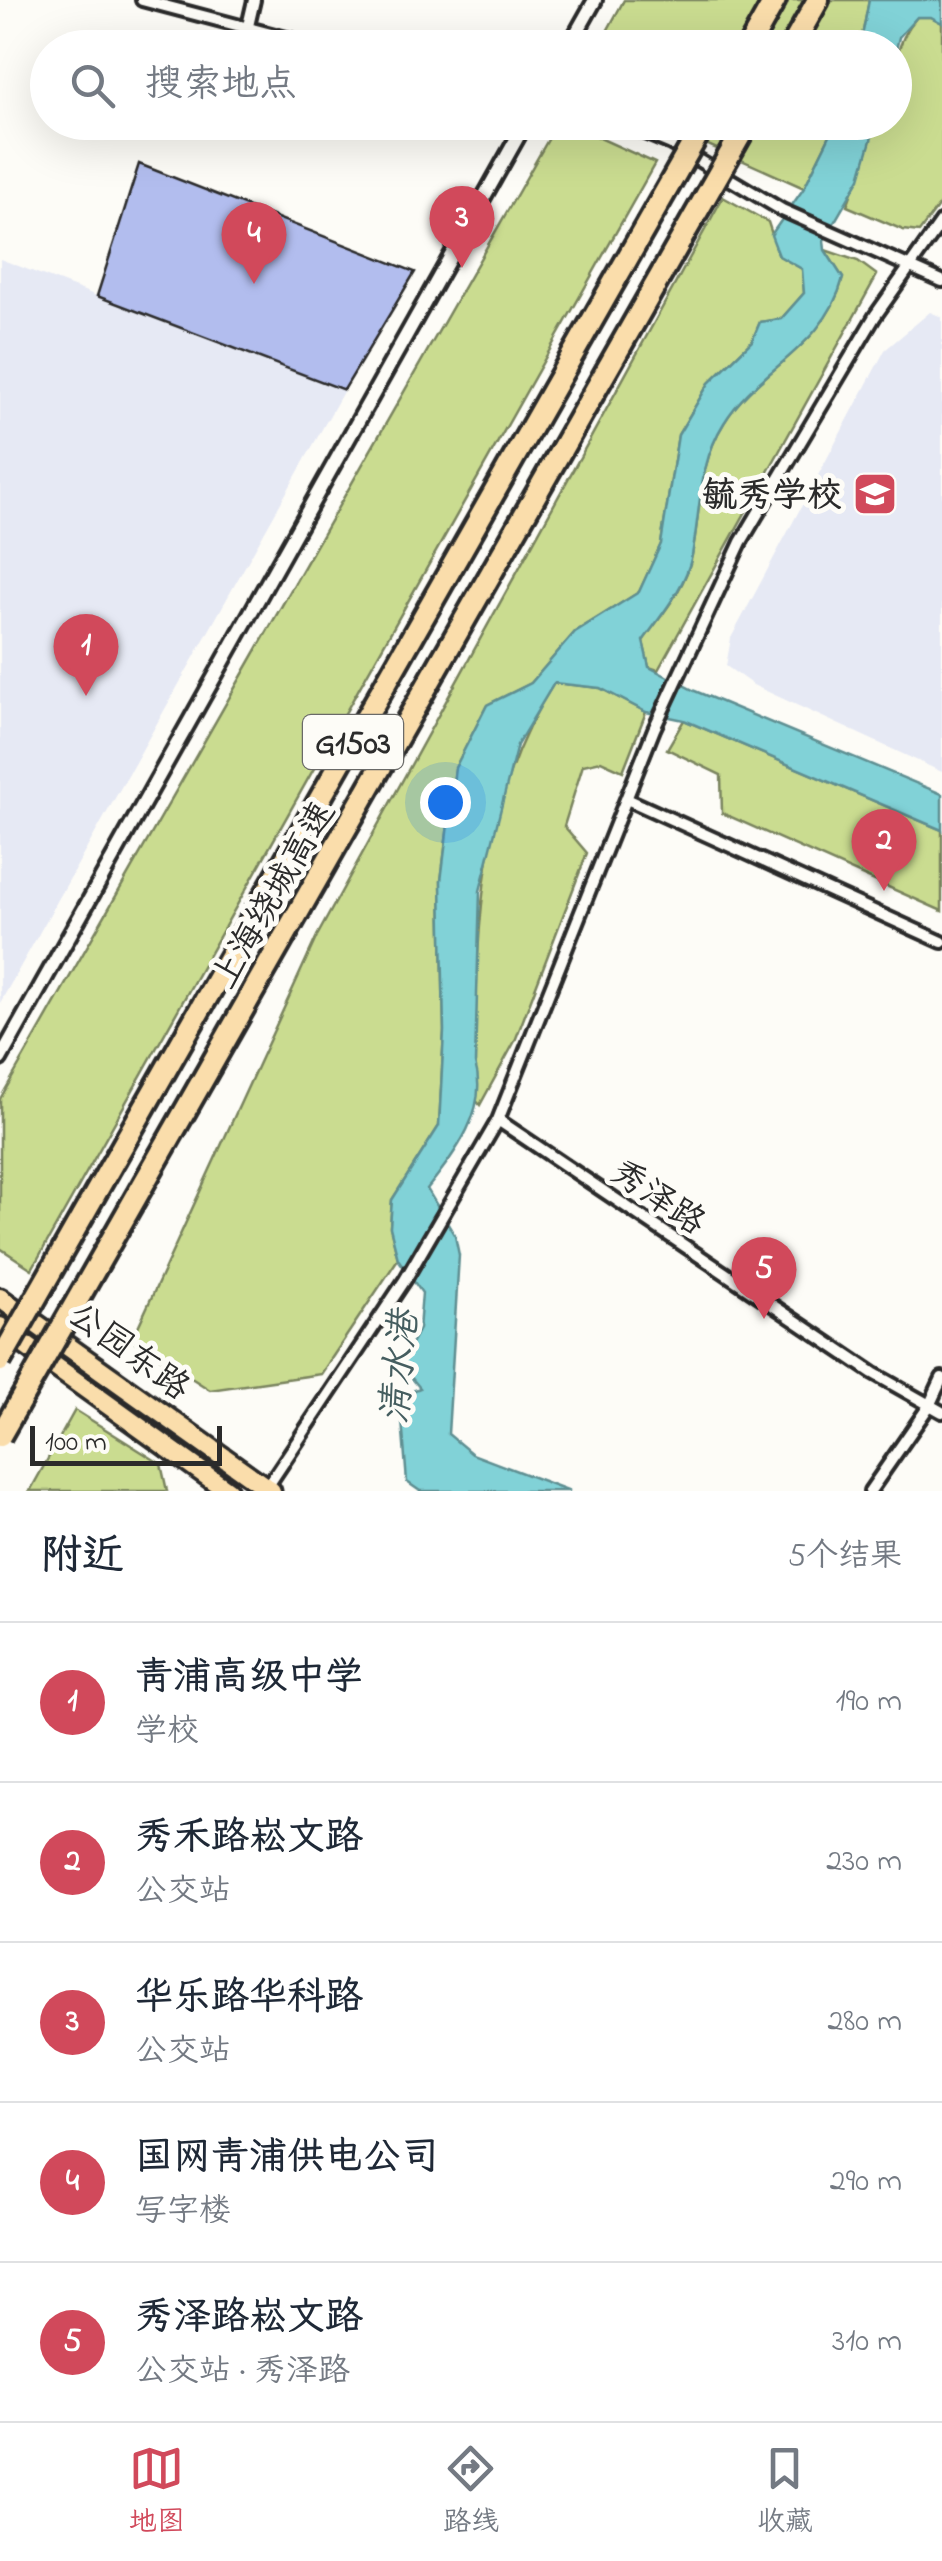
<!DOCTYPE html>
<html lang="zh">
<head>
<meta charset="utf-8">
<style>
	:root { --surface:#fff; --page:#f6f6f7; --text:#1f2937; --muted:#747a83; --line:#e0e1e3; --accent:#d1495b }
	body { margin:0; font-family:"Indie Flower","LXGW WenKai TC",sans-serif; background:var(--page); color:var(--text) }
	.scale { position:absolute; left:30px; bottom:25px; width:192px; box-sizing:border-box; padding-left:10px; border:5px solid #2b2b2b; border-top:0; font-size:28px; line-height:35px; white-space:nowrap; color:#2b2b2b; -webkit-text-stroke:8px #fdfcf7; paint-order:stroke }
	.you { position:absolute; left:445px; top:802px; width:35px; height:35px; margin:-25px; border:8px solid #fff; border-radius:50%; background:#1a73e8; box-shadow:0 0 0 15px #1a73e833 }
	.badge { display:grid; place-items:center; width:65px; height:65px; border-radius:50%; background:var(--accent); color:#fff; font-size:32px; font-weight:700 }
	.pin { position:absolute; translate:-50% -82px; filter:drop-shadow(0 2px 5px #0008) }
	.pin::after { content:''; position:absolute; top:52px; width:35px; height:30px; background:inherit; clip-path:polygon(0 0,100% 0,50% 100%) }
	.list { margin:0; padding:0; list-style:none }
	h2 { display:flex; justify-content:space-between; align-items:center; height:130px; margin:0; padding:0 40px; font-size:42px }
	h2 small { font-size:32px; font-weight:400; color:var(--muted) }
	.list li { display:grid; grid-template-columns:65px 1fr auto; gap:30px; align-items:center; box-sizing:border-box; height:160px; padding:0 40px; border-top:2px solid var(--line) }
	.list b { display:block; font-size:38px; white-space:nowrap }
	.list p { margin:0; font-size:32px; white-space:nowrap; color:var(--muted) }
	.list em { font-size:32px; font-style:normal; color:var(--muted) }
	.icon { flex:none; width:55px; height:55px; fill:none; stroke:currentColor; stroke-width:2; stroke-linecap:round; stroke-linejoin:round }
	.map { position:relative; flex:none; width:942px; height:1491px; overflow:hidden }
	.search { position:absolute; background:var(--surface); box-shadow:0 10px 40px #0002; left:30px; right:30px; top:30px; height:110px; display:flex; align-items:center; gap:25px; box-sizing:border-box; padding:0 35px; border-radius:55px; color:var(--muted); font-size:38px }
	.sheet { height:930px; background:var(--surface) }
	nav { display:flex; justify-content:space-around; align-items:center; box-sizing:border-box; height:140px; border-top:2px solid var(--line); background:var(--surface); font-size:28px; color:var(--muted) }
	nav a { display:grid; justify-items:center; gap:5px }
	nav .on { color:var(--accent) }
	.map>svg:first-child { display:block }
</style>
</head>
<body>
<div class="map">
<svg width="942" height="1491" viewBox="0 0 942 1491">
	<rect width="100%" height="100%" fill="#fdfcf7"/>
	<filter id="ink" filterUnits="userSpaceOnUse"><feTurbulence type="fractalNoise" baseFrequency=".01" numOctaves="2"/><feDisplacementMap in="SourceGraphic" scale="20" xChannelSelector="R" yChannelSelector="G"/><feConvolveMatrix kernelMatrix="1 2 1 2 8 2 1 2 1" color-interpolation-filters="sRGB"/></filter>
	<g filter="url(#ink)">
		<path fill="#e6e9f4" d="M0,259L344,390L0,1003Z
			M930,312L942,317V772L753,685L726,666L731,638L885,350Z"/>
		<path fill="#cadc90" stroke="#7a845e" stroke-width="2.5" d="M624,0H869L860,47L598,48Z
			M917,17H931L942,23V201L919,232L903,230L847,206L876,123L894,122C895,82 889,49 917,17Z
			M659,123H836L804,188Z
			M569,124L655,163L32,1269L0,1248V1099L553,131Z
			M723,197L768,222L779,256L802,269L804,293L781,319L760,322L752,341L709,383L678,435L661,544L639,592L575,632L531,683L487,705L455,768L441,881L444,1031L439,1126L392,1200L390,1227L398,1259L321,1374L210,1390L132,1340L317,936Z
			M825,250L858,261L877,275L658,670L649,667L643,641C662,614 686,588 692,555C701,509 698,464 724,423C758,367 824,350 843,278Z
			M554,683L600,688L646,712L623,771L601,761L583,765L564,826L587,853L515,1041L480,1105L474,1098C478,952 471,810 554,683Z
			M684,720L942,830V911L722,813L721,775L667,749Z
			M75,1410L161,1464L167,1491H30Z"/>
		<path fill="#81d2d7" stroke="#5f8f92" stroke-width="2.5" d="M869,0H942V23L931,17H917L899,37L895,54L894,48L860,47Z
			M836,123H876L860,178L824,240L825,250L843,278C824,350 758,367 724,423C698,464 701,509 692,555C685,588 662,614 643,641L649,667L695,691L942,794V830L684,720L646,712L600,688L554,683L517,745L480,891L475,1063C489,1110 456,1152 427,1189L455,1236L459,1255L448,1434L472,1454L570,1491H420L407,1482L402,1420L385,1408L388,1390L408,1393L420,1388L400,1364L419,1329L422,1293L398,1259L390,1227L392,1200L439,1126L444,1031L441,881L455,768L487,705L531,683L575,632L639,592L661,544L678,435L709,383L752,341L760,322L781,319L804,293L802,269L779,256L771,235L804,188Z"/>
		<path fill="#b2bdee" stroke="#2b2b2b" stroke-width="2.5" d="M139,164L415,272L344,390L97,296Z"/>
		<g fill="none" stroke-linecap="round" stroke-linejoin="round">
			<defs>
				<path id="minor" d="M142,0L324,48
					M248,26L254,0
					M618,122L671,144L782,210L942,281
					M629,800L942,942
					M498,1120L873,1373L942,1412
					M265,1490L405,1280L498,1120L654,729L741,542L875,316L942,221
					M870,1491L929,1406L942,1378"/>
				<path id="tertiary" d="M568,48L595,0
					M0,1059L526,122"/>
				<path id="primary" d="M0,1298L271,1491
					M0,1327L228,1491"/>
				<path id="motorway" d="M748,48L775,0
					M791,48L818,0"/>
			</defs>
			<use href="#minor" stroke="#2b2b2b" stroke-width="18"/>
			<use href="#tertiary" stroke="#2b2b2b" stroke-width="20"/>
			<use href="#primary" stroke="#2b2b2b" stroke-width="25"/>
			<use href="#motorway" stroke="#2b2b2b" stroke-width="28"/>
			<use href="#minor" stroke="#fdfcf7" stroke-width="10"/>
			<use href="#tertiary" stroke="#fdfcf7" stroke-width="12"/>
			<use href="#primary" stroke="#faddab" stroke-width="18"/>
			<use href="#motorway" stroke="#faddab" stroke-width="20"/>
			<defs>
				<path id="motorway-bridge" d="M0,1361L705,122
					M0,1436L748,122"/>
			</defs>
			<use href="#motorway-bridge" stroke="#2b2b2b" stroke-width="28" stroke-linecap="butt"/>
			<use href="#motorway-bridge" stroke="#faddab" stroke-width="20"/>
		</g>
	</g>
	<defs>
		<symbol id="school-square" viewBox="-11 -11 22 22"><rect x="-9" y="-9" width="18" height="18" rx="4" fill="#d1495b" stroke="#fdfcf7"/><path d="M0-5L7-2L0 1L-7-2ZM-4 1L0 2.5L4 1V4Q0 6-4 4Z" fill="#fff"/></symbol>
	</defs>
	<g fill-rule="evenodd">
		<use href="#school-square" x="850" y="469" width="50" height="50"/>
	</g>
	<g text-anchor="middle" stroke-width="10" stroke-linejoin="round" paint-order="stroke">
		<rect fill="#fdfcf7" stroke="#6a6a68" stroke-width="2.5" x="303" y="715" width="100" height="54" rx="8"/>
		<g font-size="32" font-weight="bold" fill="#2b2b2b">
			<text x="353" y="753">G1503</text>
		</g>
		<g font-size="35" font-weight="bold" fill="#2b2b2b" stroke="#fdfcf7" text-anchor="end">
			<text x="842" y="506">毓秀学校</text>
		</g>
		<g font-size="35" fill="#2b2b2b" stroke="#fdfcf7">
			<text transform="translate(272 894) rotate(-60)" y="12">上海绕城高速</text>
			<text transform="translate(659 1196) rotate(34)" y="12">秀泽路</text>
			<text transform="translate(130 1350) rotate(36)" y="12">公园东路</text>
		</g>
		<g font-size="38" font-style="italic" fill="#455d5f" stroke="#fdfcf7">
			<text transform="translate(398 1367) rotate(-85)" y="13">清水港</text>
		</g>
	</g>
</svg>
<div class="scale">100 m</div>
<div class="you"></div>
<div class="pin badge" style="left:86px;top:696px">1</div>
<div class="pin badge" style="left:884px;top:891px">2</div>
<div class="pin badge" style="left:462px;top:268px">3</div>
<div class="pin badge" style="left:254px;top:284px">4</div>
<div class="pin badge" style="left:764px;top:1319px">5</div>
<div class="search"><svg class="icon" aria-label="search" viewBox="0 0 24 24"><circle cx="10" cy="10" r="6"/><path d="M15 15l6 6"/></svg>搜索地点</div>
</div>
<section class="sheet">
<h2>附近<small>5个结果</small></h2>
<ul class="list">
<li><span class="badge">1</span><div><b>青浦高级中学</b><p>学校</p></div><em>190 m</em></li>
<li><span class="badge">2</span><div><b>秀禾路崧文路</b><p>公交站</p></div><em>230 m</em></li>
<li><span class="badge">3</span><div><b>华乐路华科路</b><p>公交站</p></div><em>280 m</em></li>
<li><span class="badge">4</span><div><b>国网青浦供电公司</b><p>写字楼</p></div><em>290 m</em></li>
<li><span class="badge">5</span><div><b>秀泽路崧文路</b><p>公交站 · 秀泽路</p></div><em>310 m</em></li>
</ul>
</section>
<nav>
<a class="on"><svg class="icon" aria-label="map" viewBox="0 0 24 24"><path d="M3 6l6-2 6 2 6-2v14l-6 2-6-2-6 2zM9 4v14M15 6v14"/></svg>地图</a>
<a><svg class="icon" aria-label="directions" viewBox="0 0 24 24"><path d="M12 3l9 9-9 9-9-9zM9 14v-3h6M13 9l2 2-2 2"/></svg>路线</a>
<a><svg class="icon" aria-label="saved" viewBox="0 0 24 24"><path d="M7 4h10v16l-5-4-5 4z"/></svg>收藏</a>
</nav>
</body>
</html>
